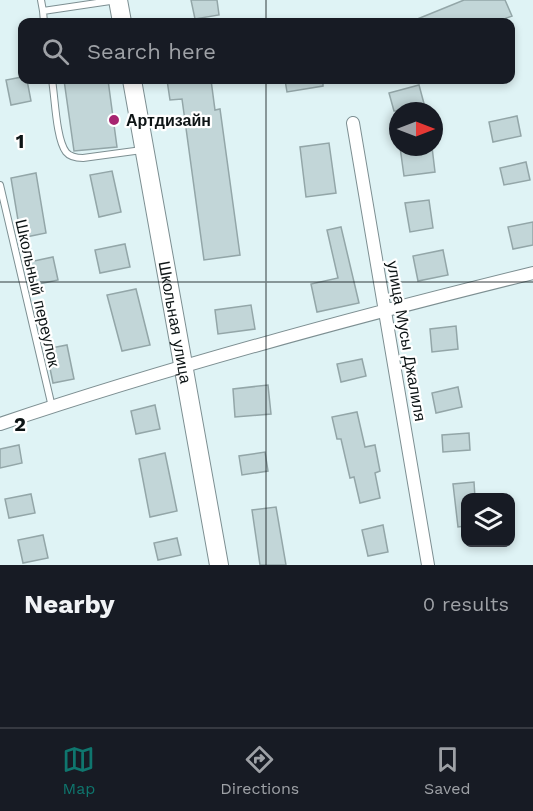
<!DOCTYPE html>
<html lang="en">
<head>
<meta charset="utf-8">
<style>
	:root { --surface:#171b24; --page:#20242c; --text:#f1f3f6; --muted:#9ea1a6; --line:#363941; --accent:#0f766e }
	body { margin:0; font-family:"Work Sans",sans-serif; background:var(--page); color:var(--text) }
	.controls { position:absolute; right:18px; bottom:18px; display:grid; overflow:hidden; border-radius:12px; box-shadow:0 3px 9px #0003 }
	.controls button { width:54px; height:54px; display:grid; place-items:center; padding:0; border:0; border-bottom:2px solid var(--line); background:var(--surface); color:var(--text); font:30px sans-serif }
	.compass { position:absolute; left:389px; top:102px; width:54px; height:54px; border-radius:50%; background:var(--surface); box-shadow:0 3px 9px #0003; rotate:90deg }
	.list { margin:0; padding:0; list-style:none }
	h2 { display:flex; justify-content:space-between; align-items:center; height:78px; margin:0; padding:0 24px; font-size:26px }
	h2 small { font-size:20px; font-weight:400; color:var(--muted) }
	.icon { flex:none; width:33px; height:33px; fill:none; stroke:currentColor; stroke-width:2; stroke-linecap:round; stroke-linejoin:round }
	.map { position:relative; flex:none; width:533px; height:565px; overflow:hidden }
	.search { position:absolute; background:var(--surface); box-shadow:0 3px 9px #0003; left:18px; right:18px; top:18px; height:66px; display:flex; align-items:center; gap:15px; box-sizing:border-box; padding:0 21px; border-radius:12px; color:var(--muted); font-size:22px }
	.sheet { height:162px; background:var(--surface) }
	nav { display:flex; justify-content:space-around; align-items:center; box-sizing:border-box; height:84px; border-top:2px solid var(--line); background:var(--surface); font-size:16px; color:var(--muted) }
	nav a { display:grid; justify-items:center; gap:3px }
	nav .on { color:var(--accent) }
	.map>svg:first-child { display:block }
</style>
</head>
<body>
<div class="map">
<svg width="533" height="565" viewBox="0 0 533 565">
	<rect width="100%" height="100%" fill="#dff3f5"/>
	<path fill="#c2d6d8" stroke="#93a6a8" stroke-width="1.5" d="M191,0H217L219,15L195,19Z
		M464,0H505L512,16L496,22H410Z
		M22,77V80H27L31,101L11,105L6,80Z
		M64,80H108L117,147L74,151Z
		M167,80H211L215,110L220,109L240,255L204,260L182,99L170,100Z
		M285,80H323V86L287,92Z
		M419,85L426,111H394L389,93Z
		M517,116L521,136L493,142L489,122Z
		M329,143L336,193L306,197L300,147Z
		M400,147H432L435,172L404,176Z
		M526,162L530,180L504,185L500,168Z
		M112,171L121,212L99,217L90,175Z
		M36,173L46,233L21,238L11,178Z
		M429,200L433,228L410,232L405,203Z
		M533,222V245L513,249L508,227Z
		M341,227L359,303L317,312L311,284L338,278L327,230Z
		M125,244L130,267L100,273L95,250Z
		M443,250L448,275L418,281L413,256Z
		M53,257L58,280L34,285L29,262Z
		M136,289L150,345L122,351L107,295Z
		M251,305L255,329L218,334L215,310Z
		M456,326L458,349L432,352L430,329Z
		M67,345L74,379L53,383L46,349Z
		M362,359L366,376L341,382L337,364Z
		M268,385L271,414L235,417L233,389Z
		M458,387L462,407L436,413L432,393Z
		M155,405L160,429L136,434L131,411Z
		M357,412L365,447L375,445L380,471L375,473L380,498L360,503L354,477L350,478L341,439H337L332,417Z
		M469,433L470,450L443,452L442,435Z
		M19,445L22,463L0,468V449Z
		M265,452L268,471L242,475L239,456Z
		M165,453L177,511L150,517L139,459Z
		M474,482L475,498H465V526L458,527L453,484Z
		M31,494L35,513L9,518L5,499Z
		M276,507L286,565H260L252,510Z
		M383,525L388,552L368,556L362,530Z
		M43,535L48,558L23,563L18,540Z
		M177,538L181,555L158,560L154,543Z"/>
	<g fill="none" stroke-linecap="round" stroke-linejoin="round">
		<defs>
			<path id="lane" d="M41,0L43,11
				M44,22L43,11L117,0
				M52,80C55,97 56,139 66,152C70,157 77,158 83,158L142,150
				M0,185L52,407"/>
			<path id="street" d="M353,123L428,565
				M0,424C175,365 354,317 533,273"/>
			<g id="secondary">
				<path d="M118,0L122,22"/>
				<path id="s1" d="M132,80L219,565"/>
			</g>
		</defs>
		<use href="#lane" stroke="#7d8f92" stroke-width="8"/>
		<use href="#street" stroke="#7d8f92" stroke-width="14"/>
		<use href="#secondary" stroke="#7d8f92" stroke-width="20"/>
		<use href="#lane" stroke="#fff" stroke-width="6"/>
		<use href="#street" stroke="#fff" stroke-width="12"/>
		<use href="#secondary" stroke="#fff" stroke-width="18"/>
	</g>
	<path fill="none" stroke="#0d1415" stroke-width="1.5" stroke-opacity="0.55" d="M266,0V22M266,80V565M0,282H533"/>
	<circle fill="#a72470" stroke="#fff" stroke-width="2" cx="114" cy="120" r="6"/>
	<g text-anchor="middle" stroke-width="4.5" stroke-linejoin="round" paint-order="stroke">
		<g font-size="16" font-weight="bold" fill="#0d1415" stroke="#fff" text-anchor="start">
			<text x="126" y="126">Артдизайн</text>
		</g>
		<g font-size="16" fill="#0d1415" stroke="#fff">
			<text transform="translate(38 293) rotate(77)" y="6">Школьный переулок</text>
			<text dy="6" stroke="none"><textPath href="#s1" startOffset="246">Школьная улица</textPath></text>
			<text transform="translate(407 341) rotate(80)" y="6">улица Мусы Джалиля</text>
		</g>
	</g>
	<g font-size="20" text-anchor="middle" font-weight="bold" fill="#0d1415" stroke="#fff" stroke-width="4.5" stroke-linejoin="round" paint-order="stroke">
		<text x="20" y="148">1</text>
		<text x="20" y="431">2</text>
	</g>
</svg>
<div class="controls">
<button><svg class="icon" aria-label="layers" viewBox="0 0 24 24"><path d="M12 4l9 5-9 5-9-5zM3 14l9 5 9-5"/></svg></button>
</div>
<svg class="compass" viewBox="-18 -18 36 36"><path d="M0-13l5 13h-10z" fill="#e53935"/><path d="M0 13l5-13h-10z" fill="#9ea1a6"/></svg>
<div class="search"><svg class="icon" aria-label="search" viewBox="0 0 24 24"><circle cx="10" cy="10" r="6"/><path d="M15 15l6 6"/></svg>Search here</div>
</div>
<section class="sheet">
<h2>Nearby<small>0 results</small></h2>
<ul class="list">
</ul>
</section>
<nav>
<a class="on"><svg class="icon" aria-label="map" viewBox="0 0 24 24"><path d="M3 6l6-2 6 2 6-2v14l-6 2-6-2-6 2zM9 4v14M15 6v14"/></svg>Map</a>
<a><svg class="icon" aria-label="directions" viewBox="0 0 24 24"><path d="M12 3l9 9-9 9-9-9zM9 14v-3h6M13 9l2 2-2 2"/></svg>Directions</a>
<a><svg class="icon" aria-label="saved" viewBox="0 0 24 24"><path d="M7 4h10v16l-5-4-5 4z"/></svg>Saved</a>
</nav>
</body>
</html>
